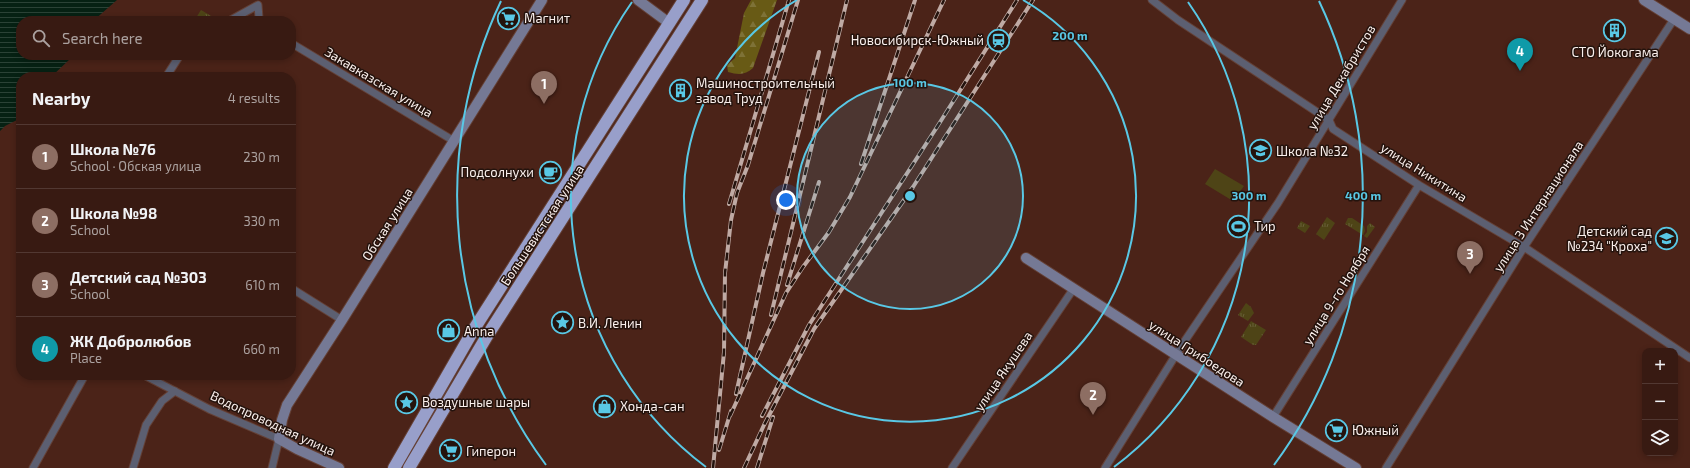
<!DOCTYPE html>
<html lang="en">
<head>
<meta charset="utf-8">
<style>
	:root { --surface:#381a12; --page:#432720; --text:#f1f3f6; --muted:#aba19f; --line:#523832; --accent:#1a73e8 }
	body { margin:0; font-family:"Exo 2",sans-serif; background:var(--page); color:var(--text) }
	.controls { position:absolute; right:12px; bottom:12px; display:grid; overflow:hidden; border-radius:8px; box-shadow:0 2px 6px #0003 }
	.controls button { width:36px; height:36px; display:grid; place-items:center; padding:0; border:0; border-bottom:1px solid var(--line); background:var(--surface); color:var(--text); font:20px sans-serif }
	.you { position:absolute; left:786px; top:200px; width:14px; height:14px; margin:-10px; border:3px solid #fff; border-radius:50%; background:#1a73e8; box-shadow:0 0 0 6px #1a73e833 }
	.badge { display:grid; place-items:center; width:26px; height:26px; border-radius:50%; background:var(--accent); color:#fff; font-size:13px; font-weight:700 }
	.pin { position:absolute; translate:-50% -33px; filter:drop-shadow(0 1px 2px #0008) }
	.pin::after { content:''; position:absolute; top:21px; width:14px; height:12px; background:inherit; clip-path:polygon(0 0,100% 0,50% 100%) }
	.list { margin:0; padding:0; list-style:none }
	h2 { display:flex; justify-content:space-between; align-items:center; height:52px; margin:0; padding:0 16px; font-size:17px }
	h2 small { font-size:13px; font-weight:400; color:var(--muted) }
	.list li { display:grid; grid-template-columns:26px 1fr auto; gap:12px; align-items:center; box-sizing:border-box; height:64px; padding:0 16px; border-top:1px solid var(--line) }
	.list b { display:block; font-size:15px; white-space:nowrap }
	.list p { margin:0; font-size:13px; white-space:nowrap; color:var(--muted) }
	.list em { font-size:13px; font-style:normal; color:var(--muted) }
	.icon { flex:none; width:22px; height:22px; fill:none; stroke:currentColor; stroke-width:2; stroke-linecap:round; stroke-linejoin:round }
	.map { position:relative; flex:none; width:1690px; height:468px; overflow:hidden }
	.search { position:absolute; background:var(--surface); box-shadow:0 2px 6px #0003; left:16px; top:16px; width:280px; height:44px; display:flex; align-items:center; gap:10px; box-sizing:border-box; padding:0 14px; border-radius:16px; color:var(--muted); font-size:15px }
	.panel { position:absolute; background:var(--surface); box-shadow:0 2px 6px #0003; left:16px; top:72px; width:280px; height:308px; border-radius:16px }
	.map>svg:first-child { display:block }
</style>
</head>
<body>
<div class="map">
<svg width="1690" height="468" viewBox="0 0 1690 468">
	<defs>
		<pattern id="forest-firs" width="22" height="20" patternUnits="userSpaceOnUse"><rect width="22" height="20" fill="#685a15"/><path d="M5 1l3.5 6h-7zM16 11l3.5 6h-7z" fill="#7e7237"/></pattern>
		<pattern id="park-tufts" width="24" height="20" patternUnits="userSpaceOnUse"><rect width="24" height="20" fill="#4e4416"/><path d="M3 7l-1-3M5 7V3M7 7l1-3M15 17l-1-3M17 17v-4M19 17l1-3" fill="none" stroke="#685f38"/></pattern>
		<pattern id="water-rules" width="6" height="5" patternUnits="userSpaceOnUse"><rect width="6" height="5" fill="#062113"/><path d="M0 2.5h6" fill="none" stroke="#2b4236"/></pattern>
	</defs>
	<rect width="100%" height="100%" fill="#4b2318"/>
	<path fill="#4e4416" d="M1215,169L1244,186L1233,201L1205,184Z
		M1235,221L1245,227L1242,232L1232,226Z"/>
	<path fill="url(#forest-firs)" d="M751,0H777L753,68C745,75 739,75 728,72L727,65L735,58L744,13Z"/>
	<path fill="url(#park-tufts)" d="M201,10L213,17L210,21H194Z
		M1327,217L1335,223L1324,240L1316,234Z
		M1348,218H1352L1364,226L1365,231L1363,235L1345,224Z
		M1301,221L1310,226L1305,233L1297,228Z
		M1370,223L1375,227L1367,238L1364,236L1367,232V226Z
		M1246,303L1251,307L1254,313L1248,321L1238,315Z
		M1251,321L1266,330L1256,345H1253L1241,337Z"/>
	<path fill="url(#water-rules)" d="M0,0H117L93,21H21V55H72L70,59L51,77H21V118L5,126L0,131Z"/>
	<g fill="none" stroke-linecap="round" stroke-linejoin="round">
		<defs>
			<path id="street" d="M1152,0L1178,20L1329,120L1333,129L1419,185L1524,247L1690,358
				M229,21L258,5L259,18L261,21
				M291,43L454,141
				M166,77L180,55
				M291,288L342,320
				M144,375L209,409L279,439L272,468
				M1273,417L1419,185
				M33,468L85,375
				M133,468L146,425L162,401L175,391
				M952,468L1074,288
				M1105,468L1182,345L1278,203L1402,0
				M1386,468L1524,247L1674,19"/>
			<path id="secondary" d="M638,0L669,23
				M1644,0L1690,29
				M1026,258L1273,417L1356,468
				M339,468L297,449L279,439L282,420L287,405L342,320L542,0"/>
			<path id="highway" d="M394,468L474,329L684,0
				M409,468L487,336L702,0"/>
		</defs>
		<use href="#street" stroke="#644036" stroke-width="9"/>
		<use href="#secondary" stroke="#644036" stroke-width="12"/>
		<use href="#highway" stroke="#644036" stroke-width="14"/>
		<use href="#street" stroke="#5c5f71" stroke-width="7"/>
		<use href="#secondary" stroke="#757995" stroke-width="10"/>
		<use href="#highway" stroke="#989fca" stroke-width="12"/>
		<defs>
			<path id="rail" d="M861,164L915,0
				M729,204L789,0
				M787,285L819,182
				M771,315L847,0
				M736,394L763,273L819,52
				M730,416L786,293L803,267L829,232L850,197L944,0
				M762,416L809,325L937,127L1017,0
				M719,450L731,411
				M713,468L724,352L725,273L731,220L737,193L748,165L798,0
				M744,468L764,425L814,329L913,187L1033,0
				M757,468L773,417"/>
		</defs>
		<use href="#rail" stroke="#bfaaa4" stroke-width="4"/>
		<use href="#rail" stroke="#24130d" stroke-width="2.5" stroke-dasharray="8" stroke-linecap="butt"/>
	</g>
	<circle cx="910" cy="196" r="113" fill="#59c8e5" fill-opacity=".12"/>
	<g fill="none" stroke="#59c8e5" stroke-width="2">
		<circle cx="910" cy="196" r="113"/>
		<path d="M1023 0A226 226 0 1 1 797 0"/>
		<path d="M706 467A339 339 0 0 1 632 2M1188 2A339 339 0 0 1 1114 467"/>
		<path d="M546 465A453 453 0 0 1 501 1M1319 1A453 453 0 0 1 1274 465"/>
	</g>
	<defs>
		<symbol id="supermarket-ring" viewBox="-11 -11 22 22"><circle r="9.5" fill="#24130d" stroke="#59c8e5" stroke-width="1.5"/><path d="M-6-5.5h2.5l.6 2H6L4.5 2H-2.5L-4.4-4H-6ZM-1.5 3.2a1.3 1.3 0 1 0 .1 0ZM3 3.2a1.3 1.3 0 1 0 .1 0Z" fill="#59c8e5"/></symbol>
		<symbol id="building-ring" viewBox="-11 -11 22 22"><circle r="9.5" fill="#24130d" stroke="#59c8e5" stroke-width="1.5"/><path d="M-4-6H4V6H1V3H-1V6H-4ZM-2.5-4.3h1.7v1.8h-1.7ZM.8-4.3h1.7v1.8H.8ZM-2.5-1h1.7V.8h-1.7ZM.8-1h1.7V.8H.8Z" fill="#59c8e5"/></symbol>
		<symbol id="station-ring" viewBox="-11 -11 22 22"><circle r="9.5" fill="#24130d" stroke="#59c8e5" stroke-width="1.5"/><path d="M-3-6H3Q5-6 5-4V2Q5 4 3 4L4.5 6H3L1.5 4h-3L-3 6H-4.5L-3 4Q-5 4-5 2V-4Q-5-6-3-6ZM-3.5-4v3h7v-3ZM-3.5 1v1.5H-2V1ZM2 1v1.5H3.5V1Z" fill="#59c8e5"/></symbol>
		<symbol id="school-ring" viewBox="-11 -11 22 22"><circle r="9.5" fill="#24130d" stroke="#59c8e5" stroke-width="1.5"/><path d="M0-5L7-2L0 1L-7-2ZM-4 1L0 2.5L4 1V4Q0 6-4 4Z" fill="#59c8e5"/></symbol>
		<symbol id="cafe-ring" viewBox="-11 -11 22 22"><circle r="9.5" fill="#24130d" stroke="#59c8e5" stroke-width="1.5"/><path d="M-5.5-4.5H6V0H3Q3 3.5 0 3.5H-2.5Q-5.5 3.5-5.5 0ZM3-3.2v2h1.7v-2ZM-6 4.5H4V6H-6Z" fill="#59c8e5"/></symbol>
		<symbol id="stadium-ring" viewBox="-11 -11 22 22"><circle r="9.5" fill="#24130d" stroke="#59c8e5" stroke-width="1.5"/><path d="M0-5a6.5 5 0 1 0 0 10a6.5 5 0 1 0 0-10ZM-3.5-1.8h7v3.6h-7Z" fill="#59c8e5"/></symbol>
		<symbol id="sight-ring" viewBox="-11 -11 22 22"><circle r="9.5" fill="#24130d" stroke="#59c8e5" stroke-width="1.5"/><path d="M0-6L1.8-2.2L6-1.7L2.9 1.2L3.7 5.4L0 3.3L-3.7 5.4L-2.9 1.2L-6-1.7L-1.8-2.2Z" fill="#59c8e5"/></symbol>
		<symbol id="shop-ring" viewBox="-11 -11 22 22"><circle r="9.5" fill="#24130d" stroke="#59c8e5" stroke-width="1.5"/><path d="M-5-2.5h2.3a2.7 3.5 0 0 1 5.4 0H5L5.5 6h-11ZM-1.5-2.5h3a1.5 2.3 0 0 0-3 0Z" fill="#59c8e5"/></symbol>
	</defs>
	<g fill-rule="evenodd">
		<use href="#supermarket-ring" x="496" y="6" width="25" height="25"/>
		<use href="#building-ring" x="1602" y="18" width="25" height="25"/>
		<use href="#station-ring" x="986" y="28" width="25" height="25"/>
		<use href="#building-ring" x="668" y="78" width="25" height="25"/>
		<use href="#school-ring" x="1248" y="138" width="25" height="25"/>
		<use href="#cafe-ring" x="538" y="160" width="25" height="25"/>
		<use href="#stadium-ring" x="1226" y="214" width="25" height="25"/>
		<use href="#school-ring" x="1654" y="226" width="25" height="25"/>
		<use href="#sight-ring" x="550" y="310" width="25" height="25"/>
		<use href="#shop-ring" x="436" y="318" width="25" height="25"/>
		<use href="#sight-ring" x="394" y="390" width="25" height="25"/>
		<use href="#shop-ring" x="592" y="394" width="25" height="25"/>
		<use href="#supermarket-ring" x="1324" y="418" width="25" height="25"/>
		<use href="#supermarket-ring" x="438" y="438" width="25" height="25"/>
	</g>
	<g text-anchor="middle" stroke-width="3" stroke-linejoin="round" paint-order="stroke">
		<g font-size="13" fill="#fbf0ed" stroke="#24130d" text-anchor="start">
			<text x="524" y="23">Магнит</text>
			<text x="984" y="45" text-anchor="end">Новосибирск-Южный</text>
			<text x="1615" y="57" text-anchor="middle">СТО Йокогама</text>
			<text x="696" y="88">Машиностроительный<tspan x="696" dy="15">завод Труд</tspan></text>
			<text x="1276" y="156">Школа №32</text>
			<text x="534" y="177" text-anchor="end">Подсолнухи</text>
			<text x="1254" y="231">Тир</text>
			<text x="1652" y="236" text-anchor="end">Детский сад<tspan x="1652" dy="15">№234 "Кроха"</tspan></text>
			<text x="578" y="328">В.И. Ленин</text>
			<text x="464" y="336">Anna</text>
			<text x="422" y="407">Воздушные шары</text>
			<text x="620" y="411">Хонда-сан</text>
			<text x="1352" y="435">Южный</text>
			<text x="466" y="456">Гиперон</text>
		</g>
		<g font-size="13" fill="#fbf0ed" stroke="#24130d">
			<text transform="translate(1341 77) rotate(-59)" y="5">улица Декабристов</text>
			<text transform="translate(379 82) rotate(31)" y="5">Закавказская улица</text>
			<text transform="translate(1424 172) rotate(32)" y="5">улица Никитина</text>
			<text transform="translate(1538 206) rotate(-57)" y="5">улица 3 Интернационала</text>
			<text transform="translate(387 224) rotate(-58)" y="5">Обская улица</text>
			<text transform="translate(542 225) rotate(-57)" y="5">Большевистская улица</text>
			<text transform="translate(1336 295) rotate(-58)" y="5">улица 9-го Ноября</text>
			<text transform="translate(1197 353) rotate(33)" y="5">улица Грибоедова</text>
			<text transform="translate(1003 371) rotate(-56)" y="5">улица Якушева</text>
			<text transform="translate(273 423) rotate(25)" y="5">Водопроводная улица</text>
		</g>
	</g>
	<circle cx="910" cy="196" r="6" fill="#59c8e5" stroke="#24130d" stroke-width="2"/>
	<g font-size="12" text-anchor="middle" font-weight="bold" fill="#59c8e5" stroke="#24130d" stroke-width="3" stroke-linejoin="round" paint-order="stroke">
		<text x="1070" y="40">200 m</text>
		<text x="910" y="87">100 m</text>
		<text x="1249" y="200">300 m</text>
		<text x="1363" y="200">400 m</text>
	</g>
</svg>
<div class="controls">
<button>+</button>
<button>−</button>
<button><svg class="icon" aria-label="layers" viewBox="0 0 24 24"><path d="M12 4l9 5-9 5-9-5zM3 14l9 5 9-5"/></svg></button>
</div>
<div class="you"></div>
<div class="pin badge" style="left:544px;top:104px;background:#8d6e63">1</div>
<div class="pin badge" style="left:1093px;top:415px;background:#8d6e63">2</div>
<div class="pin badge" style="left:1470px;top:274px;background:#8d6e63">3</div>
<div class="pin badge" style="left:1520px;top:71px;background:#0f9aa8">4</div>
<div class="search"><svg class="icon" aria-label="search" viewBox="0 0 24 24"><circle cx="10" cy="10" r="6"/><path d="M15 15l6 6"/></svg>Search here</div>
<section class="panel">
<h2>Nearby<small>4 results</small></h2>
<ul class="list">
<li><span class="badge" style="background:#8d6e63">1</span><div><b>Школа №76</b><p>School · Обская улица</p></div><em>230 m</em></li>
<li><span class="badge" style="background:#8d6e63">2</span><div><b>Школа №98</b><p>School</p></div><em>330 m</em></li>
<li><span class="badge" style="background:#8d6e63">3</span><div><b>Детский сад №303</b><p>School</p></div><em>610 m</em></li>
<li><span class="badge" style="background:#0f9aa8">4</span><div><b>ЖК Добролюбов</b><p>Place</p></div><em>660 m</em></li>
</ul>
</section>
</div>
</body>
</html>
